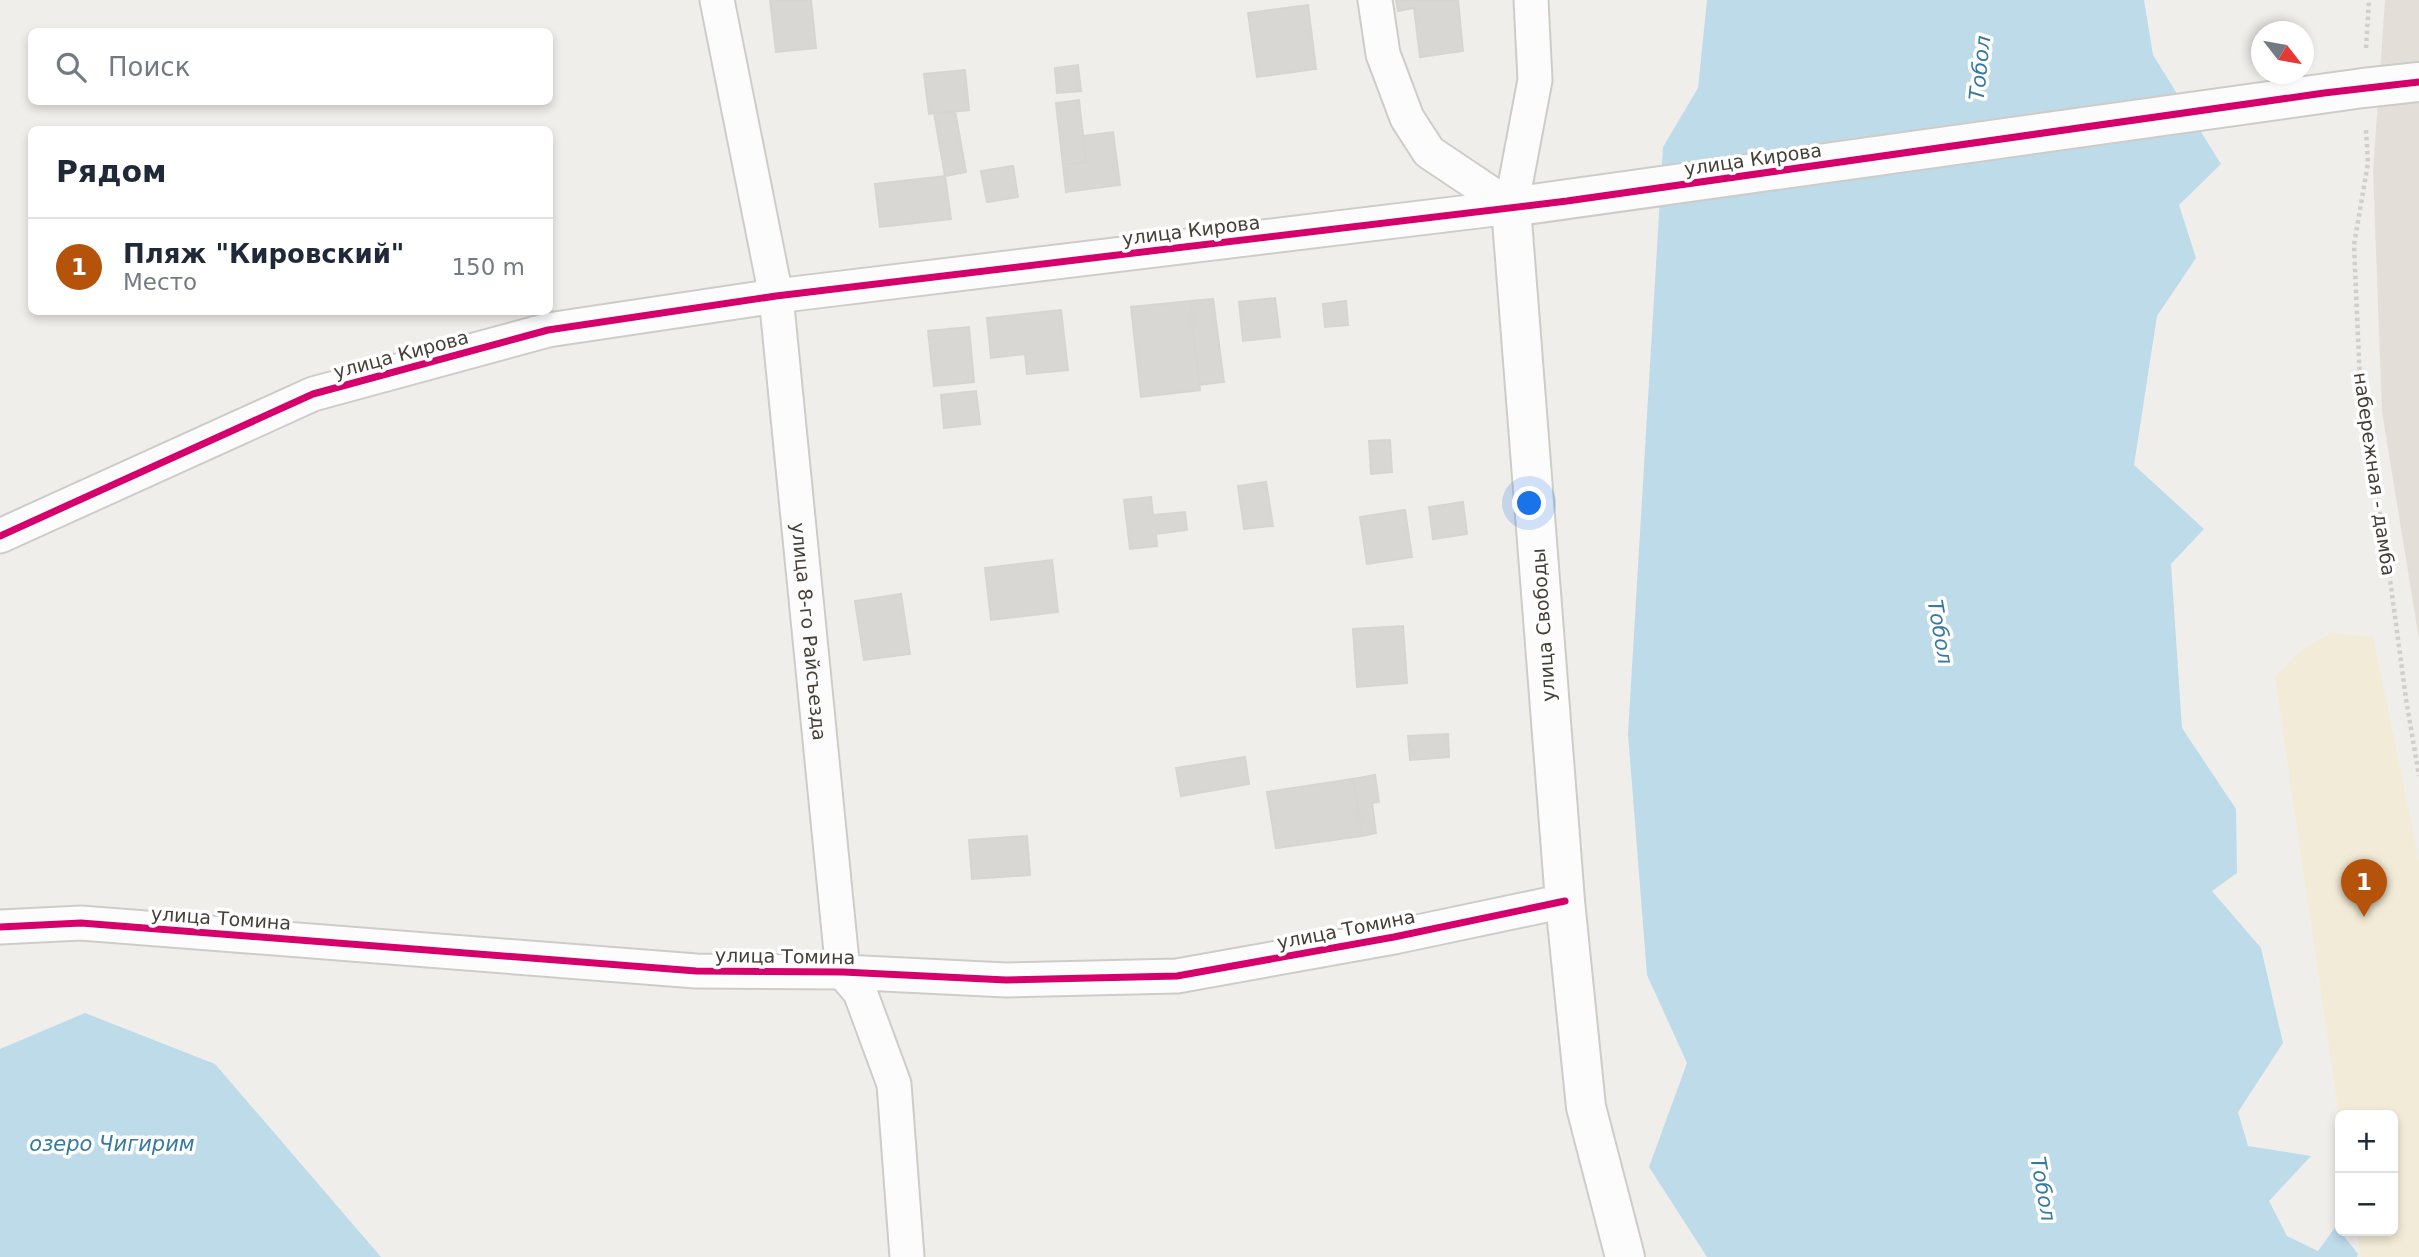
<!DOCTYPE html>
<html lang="ru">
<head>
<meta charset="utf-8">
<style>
	:root { --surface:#fff; --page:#f6f6f7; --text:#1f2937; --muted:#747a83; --line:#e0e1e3; --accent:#b45309 }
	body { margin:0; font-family:"DejaVu Sans",sans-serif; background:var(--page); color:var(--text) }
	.controls { position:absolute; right:21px; bottom:21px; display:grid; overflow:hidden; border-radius:10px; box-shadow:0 4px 10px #0003 }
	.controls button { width:63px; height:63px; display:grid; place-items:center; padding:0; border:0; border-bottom:2px solid var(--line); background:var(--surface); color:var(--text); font:35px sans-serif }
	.compass { position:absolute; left:2251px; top:21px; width:63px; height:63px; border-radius:50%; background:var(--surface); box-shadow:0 4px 10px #0003; rotate:121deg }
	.you { position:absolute; left:1530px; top:504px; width:24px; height:24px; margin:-18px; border:5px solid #fff; border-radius:50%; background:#1a73e8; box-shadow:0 0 0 10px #1a73e833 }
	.badge { display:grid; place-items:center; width:46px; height:46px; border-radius:50%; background:var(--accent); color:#fff; font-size:23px; font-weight:700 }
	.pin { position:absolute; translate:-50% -58px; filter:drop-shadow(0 2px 4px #0008) }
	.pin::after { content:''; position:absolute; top:37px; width:24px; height:21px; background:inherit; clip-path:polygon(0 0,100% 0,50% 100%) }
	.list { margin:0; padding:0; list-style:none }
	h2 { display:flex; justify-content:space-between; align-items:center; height:91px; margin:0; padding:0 28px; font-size:30px }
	h2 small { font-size:23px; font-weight:400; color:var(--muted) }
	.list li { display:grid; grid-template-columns:46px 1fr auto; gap:21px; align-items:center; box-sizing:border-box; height:98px; padding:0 28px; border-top:2px solid var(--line) }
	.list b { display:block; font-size:26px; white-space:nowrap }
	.list p { margin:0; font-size:23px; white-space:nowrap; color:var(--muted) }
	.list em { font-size:23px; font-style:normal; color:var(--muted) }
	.icon { flex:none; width:38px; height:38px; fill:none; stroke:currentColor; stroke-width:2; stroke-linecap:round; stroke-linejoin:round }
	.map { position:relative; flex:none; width:2419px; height:1257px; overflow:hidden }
	.search { position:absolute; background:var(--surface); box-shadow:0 4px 10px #0003; left:28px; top:28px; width:525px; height:77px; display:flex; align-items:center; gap:18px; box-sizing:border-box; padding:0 24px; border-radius:10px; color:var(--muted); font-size:26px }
	.panel { position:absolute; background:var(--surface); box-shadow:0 4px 10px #0003; left:28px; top:126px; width:525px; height:189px; border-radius:10px }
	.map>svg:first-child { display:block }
</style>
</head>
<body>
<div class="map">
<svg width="2419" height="1257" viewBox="0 0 2419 1257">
	<rect width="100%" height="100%" fill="#f0eeea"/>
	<path fill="#e3dfd8" d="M2385,0H2419V639L2382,412L2373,171Z"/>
	<path fill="#f2ebd7" d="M2331,633L2373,637L2419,860V1257H2361L2357,1231H2393V1115H2340V1123L2275,677L2301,650Z"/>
	<path fill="#bedbea" d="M1707,0H2144L2153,55L2221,164L2179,205L2196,258L2157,316L2134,465L2204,529L2171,564L2182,728L2236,809L2237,873L2212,891L2261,948L2283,1043L2238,1112L2248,1146L2311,1156L2269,1201L2287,1236L2318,1251L2336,1226L2358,1254L2357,1257H1707L1649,1167L1687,1063L1647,975L1628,734L1663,147L1698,88Z
		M85,1013L215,1064L381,1257H0V1049Z"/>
	<path fill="#d9d7d3" stroke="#d8d5d0" stroke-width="2" d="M770,0H811L816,48L776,52Z
		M1396,0H1458L1463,51L1420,57L1414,8L1398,11Z
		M1308,5L1316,69L1257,77L1248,13Z
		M1078,65L1081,91L1057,93L1055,68Z
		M965,70L969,110L929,114L924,74Z
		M1079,100L1086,162L1063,165L1056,103Z
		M955,111L966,172L945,176L934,113Z
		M1113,132L1120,185L1066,192L1063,165L1086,162L1083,136Z
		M1013,166L1018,197L987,202L981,171Z
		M945,176L951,219L880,227L875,184Z
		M1275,298L1280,337L1243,341L1239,302Z
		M1213,299L1224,382L1199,385L1190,301Z
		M1190,301L1200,390L1141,397L1131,307Z
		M1346,301L1348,325L1325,327L1323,304Z
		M1061,310L1068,370L1027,374L1025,354L991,358L987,318Z
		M969,327L974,382L934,386L928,331Z
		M976,391L980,424L944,428L941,395Z
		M1390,440L1392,472L1371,474L1369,441Z
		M1266,482L1273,526L1244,529L1238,486Z
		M1151,497L1153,515L1185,512L1187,530L1156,534L1157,546L1130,549L1124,500Z
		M1463,502L1467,534L1433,539L1429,507Z
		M1405,510L1412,557L1367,564L1360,517Z
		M1052,560L1058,612L991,620L985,568Z
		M901,594L910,654L864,660L855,601Z
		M1403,626L1407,683L1357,687L1353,629Z
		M1448,734L1449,757L1410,760L1408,736Z
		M1245,757L1249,784L1181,796L1176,768Z
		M1375,775L1379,802L1372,803L1376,833L1362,836L1353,779Z
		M1353,779L1362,836L1276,848L1267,792Z
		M1027,836L1030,875L972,879L969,840Z"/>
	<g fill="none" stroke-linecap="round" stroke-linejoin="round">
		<defs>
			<g id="minor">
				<path id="s1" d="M717,0L776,296L843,972L860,992L894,1084L907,1257"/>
				<path d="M1375,0L1383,54L1407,118L1429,152L1511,207"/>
				<path d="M1511,207L1535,80L1531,0"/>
				<path d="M0,536L313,394L548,330L776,296L1511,207"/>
				<path d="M0,927L81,923L696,971L843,972L1006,980L1177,976L1394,937L1565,901"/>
			</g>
			<path id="tertiary" d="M1625,1257L1586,1107L1565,901L1511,207L2363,88L2419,82"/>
		</defs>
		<use href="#minor" stroke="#ceccc8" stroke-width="37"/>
		<use href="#tertiary" stroke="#ceccc8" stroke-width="42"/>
		<path stroke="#d1cecb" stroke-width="4.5" stroke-dasharray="3.5 3.5" stroke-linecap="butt" d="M2366,48L2369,0
			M2366,130L2368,163L2354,245L2361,405L2385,542L2406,699L2419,776"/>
		<use href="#minor" stroke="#fdfcfc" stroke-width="33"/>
		<use href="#tertiary" stroke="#fdfcfc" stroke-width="38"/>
		<defs>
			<path id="cycleway" d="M0,536L313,394L548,330L776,296L1567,201L2324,93L2419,82
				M0,927L81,923L696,971L843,972L1006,980L1177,976L1394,937L1565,901"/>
		</defs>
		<use href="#cycleway" stroke="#fff" stroke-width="11"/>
		<use href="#cycleway" stroke="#d6006c" stroke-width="7"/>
	</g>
	<g text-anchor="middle" stroke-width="7" stroke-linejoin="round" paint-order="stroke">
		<g font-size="19" fill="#453f37" stroke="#fff">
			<text transform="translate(1753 159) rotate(-8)" y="7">улица Кирова</text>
			<text transform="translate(1191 230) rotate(-7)" y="7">улица Кирова</text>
			<text transform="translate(401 354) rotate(-15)" y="7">улица Кирова</text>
			<text transform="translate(2375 474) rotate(82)" y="7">набережная - дамба</text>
			<text transform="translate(1543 625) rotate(-94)" y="7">улица Свободы</text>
			<text dy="7" stroke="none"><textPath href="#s1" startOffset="639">улица 8-го Райсъезда</textPath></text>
			<text transform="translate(221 918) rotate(4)" y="7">улица Томина</text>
			<text transform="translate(1346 929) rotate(-11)" y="7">улица Томина</text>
			<text transform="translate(785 956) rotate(1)" y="7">улица Томина</text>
		</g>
		<g font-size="21" font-style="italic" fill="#377aa0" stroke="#fff">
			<text transform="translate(1980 68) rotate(-84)" y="7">Тобол</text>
			<text transform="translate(1940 632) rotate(80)" y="7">Тобол</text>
			<text x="112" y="1151">озеро Чигирим</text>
			<text transform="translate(2043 1189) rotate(80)" y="7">Тобол</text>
		</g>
	</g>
</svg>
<div class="controls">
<button>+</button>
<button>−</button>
</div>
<svg class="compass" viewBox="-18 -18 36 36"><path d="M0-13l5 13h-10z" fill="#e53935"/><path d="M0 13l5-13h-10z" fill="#747a83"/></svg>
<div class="you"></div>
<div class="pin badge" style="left:2364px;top:917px">1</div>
<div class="search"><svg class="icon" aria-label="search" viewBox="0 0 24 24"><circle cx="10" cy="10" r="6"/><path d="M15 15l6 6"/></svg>Поиск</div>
<section class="panel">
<h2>Рядом<small></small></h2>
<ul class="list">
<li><span class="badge">1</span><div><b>Пляж &quot;Кировский&quot;</b><p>Место</p></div><em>150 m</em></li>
</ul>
</section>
</div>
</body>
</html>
